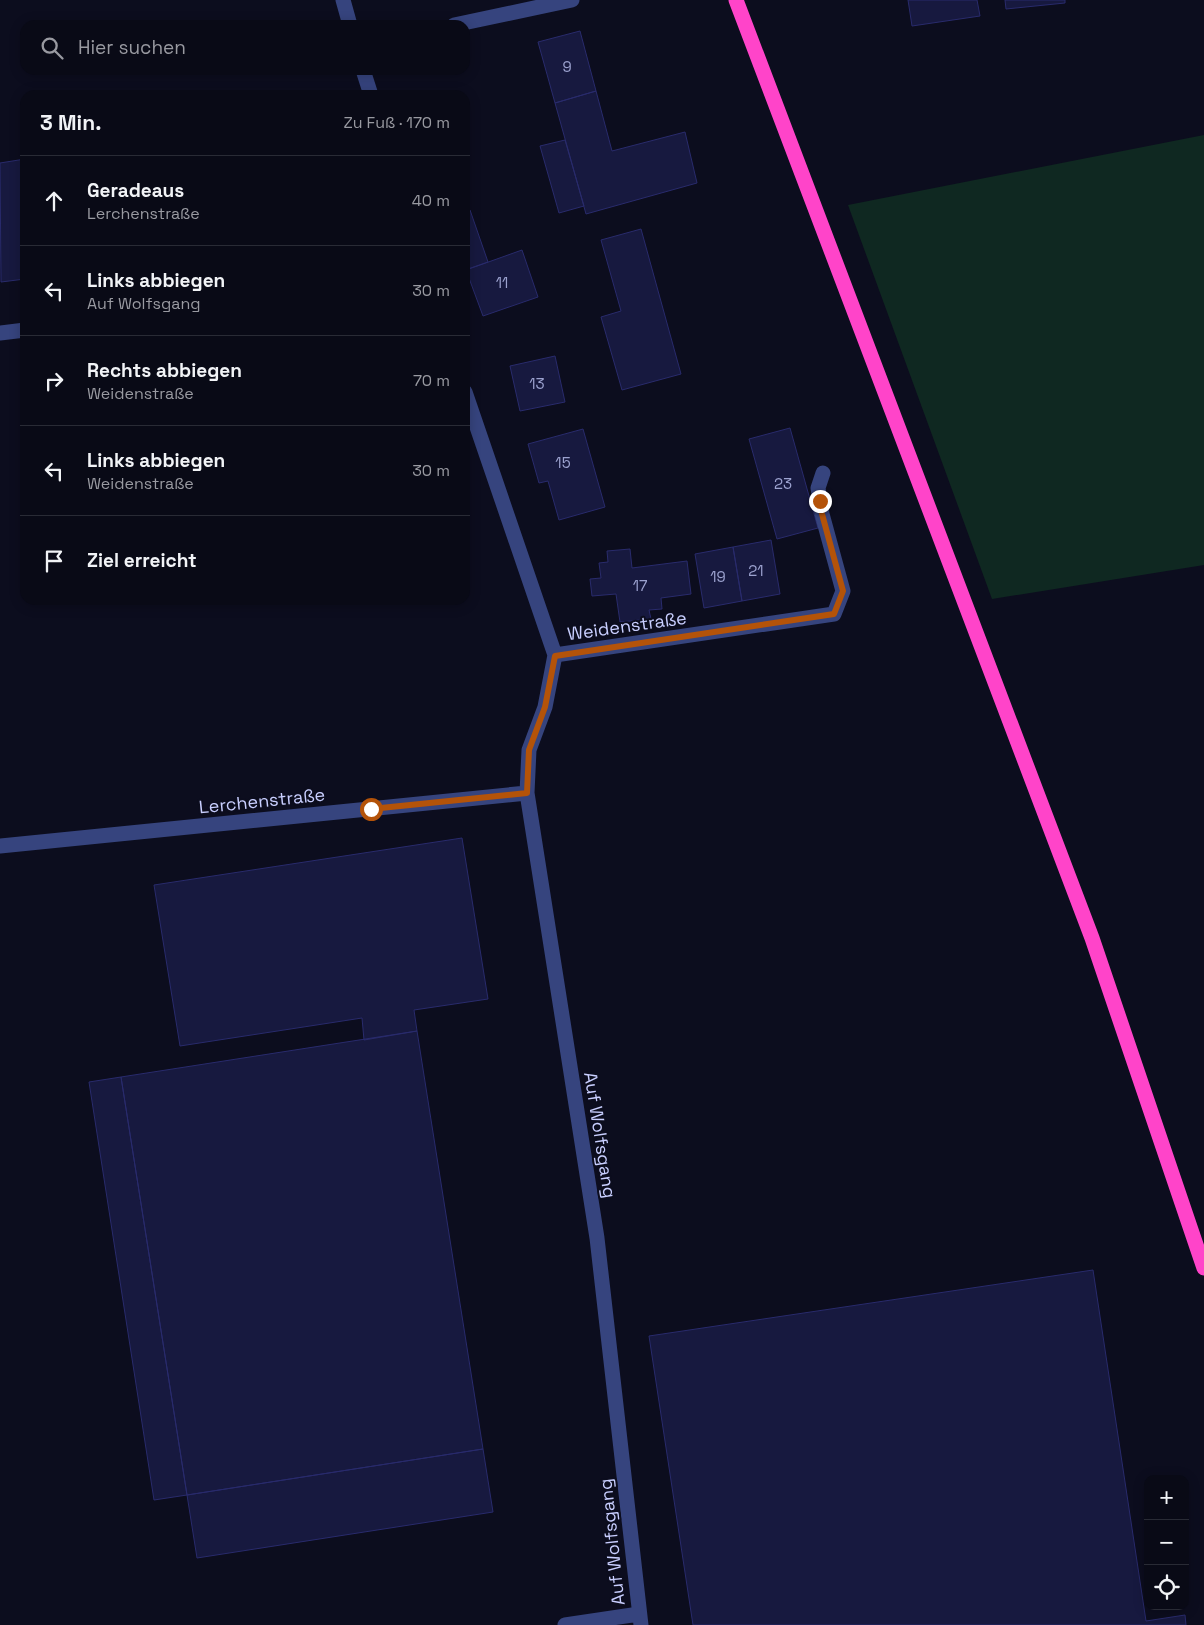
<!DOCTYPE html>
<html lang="de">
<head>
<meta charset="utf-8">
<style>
	:root { --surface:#090a16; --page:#171823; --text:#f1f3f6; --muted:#999aa1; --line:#292b35 }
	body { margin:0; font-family:"Space Grotesk",sans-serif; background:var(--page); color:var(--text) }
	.controls { position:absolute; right:15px; bottom:15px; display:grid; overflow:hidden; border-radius:10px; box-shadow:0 2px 12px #0003 }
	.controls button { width:45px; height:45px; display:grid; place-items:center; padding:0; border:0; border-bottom:1px solid var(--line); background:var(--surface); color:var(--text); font:25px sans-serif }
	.stop { position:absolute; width:15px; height:15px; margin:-11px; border:4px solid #b45309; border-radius:50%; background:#fff }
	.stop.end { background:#b45309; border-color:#fff; box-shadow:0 1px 5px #0008 }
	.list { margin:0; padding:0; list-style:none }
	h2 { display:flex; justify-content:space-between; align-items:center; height:65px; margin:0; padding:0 20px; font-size:21px }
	h2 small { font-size:16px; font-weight:400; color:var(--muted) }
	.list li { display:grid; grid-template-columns:32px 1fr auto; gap:15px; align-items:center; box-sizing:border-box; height:90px; padding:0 20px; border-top:1px solid var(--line) }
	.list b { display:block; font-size:19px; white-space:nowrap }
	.list p { margin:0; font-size:16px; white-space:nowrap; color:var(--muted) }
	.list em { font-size:16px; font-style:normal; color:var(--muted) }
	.icon { flex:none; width:28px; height:28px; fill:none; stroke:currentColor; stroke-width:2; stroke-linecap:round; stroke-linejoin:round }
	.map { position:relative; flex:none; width:1204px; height:1625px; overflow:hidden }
	.search { position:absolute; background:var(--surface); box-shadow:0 2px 12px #0003; left:20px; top:20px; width:450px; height:55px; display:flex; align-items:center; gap:12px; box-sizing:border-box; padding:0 18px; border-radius:15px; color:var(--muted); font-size:19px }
	.panel { position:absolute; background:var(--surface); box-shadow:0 2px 12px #0003; left:20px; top:90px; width:450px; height:515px; border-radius:15px }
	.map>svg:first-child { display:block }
</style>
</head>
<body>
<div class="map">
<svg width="1204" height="1625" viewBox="0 0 1204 1625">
	<rect width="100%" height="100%" fill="#0c0d1e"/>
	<path fill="#0f2821" d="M1204,135V565L992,599L848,205Z"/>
	<path fill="#17193f" stroke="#292b6c" d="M908,0H977L980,16L912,26Z
		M1005,0H1065V3L1006,9Z
		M580,31L596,91L555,103L538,42Z
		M596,91L612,151L685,132L697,183L586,214L555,103Z
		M565,140L584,206L559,213L540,146Z
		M25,159V279L1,282L0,163Z
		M470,210L488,262L465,270V211Z
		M641,229L681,374L622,390L601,317L621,311L601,240Z
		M522,250L538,297L483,316L466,270Z
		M555,356L565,402L520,411L510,366Z
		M790,428L818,528L777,539L749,439Z
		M583,429L605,507L559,520L548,481L539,483L528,444Z
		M771,540L780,594L742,601L733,547Z
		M733,547L742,601L704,608L695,554Z
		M630,549L632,568L687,561L691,594L661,598L662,609L649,610L651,619L620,622L616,594L592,596L590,579L601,578L599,563L608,562L607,551Z
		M462,838L488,999L414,1010L417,1031L364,1040L362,1018L180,1046L154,885Z
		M417,1031L483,1449L187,1495L121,1077Z
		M121,1077L187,1495L154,1500L89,1082Z
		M1093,1270L1146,1621L1185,1615L1186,1625H693L649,1336Z
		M483,1449L493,1512L197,1558L187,1495Z"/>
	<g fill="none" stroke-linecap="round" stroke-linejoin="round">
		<path stroke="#36447e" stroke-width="15" d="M343,0L350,25
			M454,25L572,0
			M363,70L371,95
			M0,333L25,330
			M465,392L555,655L834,614L843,591L822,514L818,488L823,473
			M555,655L545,707L529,750L527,793L597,1238L641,1625
			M0,846L527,793
			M565,1625L639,1614"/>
		<path stroke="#ff44c9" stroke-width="15" d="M736,0L1092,938L1204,1268"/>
	</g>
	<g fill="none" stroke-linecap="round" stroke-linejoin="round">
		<path stroke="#b45309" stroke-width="6" d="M371,809L527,793L529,750L545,707L555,656L834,614L843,591L822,514L820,501"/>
	</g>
	<g text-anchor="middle" stroke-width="4" stroke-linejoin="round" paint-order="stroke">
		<g font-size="15" fill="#9ca2cf">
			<text x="567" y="72">9</text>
			<text x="502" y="288">11</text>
			<text x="537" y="389">13</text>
			<text x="563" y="468">15</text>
			<text x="783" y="489">23</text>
			<text x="756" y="576">21</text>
			<text x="718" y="582">19</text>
			<text x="640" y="591">17</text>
		</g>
		<g font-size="18" fill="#c9cfff" stroke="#0c0d1e">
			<text transform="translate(627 626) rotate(-8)" y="6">Weidenstraße</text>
			<text transform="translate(262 801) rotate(-6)" y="6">Lerchenstraße</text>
			<text transform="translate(600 1135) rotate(81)" y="6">Auf Wolfsgang</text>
			<text transform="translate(612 1542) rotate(-96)" y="6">Auf Wolfsgang</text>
		</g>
	</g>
</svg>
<div class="controls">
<button>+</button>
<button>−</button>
<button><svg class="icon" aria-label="locate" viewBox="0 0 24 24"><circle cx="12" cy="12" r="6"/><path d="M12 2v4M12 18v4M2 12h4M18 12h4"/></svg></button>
</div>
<div class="stop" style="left:371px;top:809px"></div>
<div class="stop end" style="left:820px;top:501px"></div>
<div class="search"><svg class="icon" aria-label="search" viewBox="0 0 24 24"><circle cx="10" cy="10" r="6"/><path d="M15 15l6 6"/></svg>Hier suchen</div>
<section class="panel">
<h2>3 Min.<small>Zu Fuß · 170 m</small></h2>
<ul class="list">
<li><svg class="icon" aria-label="ahead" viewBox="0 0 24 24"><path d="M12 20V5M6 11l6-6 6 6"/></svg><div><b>Geradeaus</b><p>Lerchenstraße</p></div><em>40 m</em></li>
<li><svg class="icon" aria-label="left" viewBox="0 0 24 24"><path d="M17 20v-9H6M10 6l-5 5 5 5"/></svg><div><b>Links abbiegen</b><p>Auf Wolfsgang</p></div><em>30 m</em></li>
<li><svg class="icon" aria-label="right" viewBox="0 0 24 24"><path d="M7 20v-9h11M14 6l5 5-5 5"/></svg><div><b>Rechts abbiegen</b><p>Weidenstraße</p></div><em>70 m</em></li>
<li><svg class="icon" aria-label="left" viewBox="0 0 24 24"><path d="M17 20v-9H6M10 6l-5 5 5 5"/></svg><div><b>Links abbiegen</b><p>Weidenstraße</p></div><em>30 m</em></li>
<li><svg class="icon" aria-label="arrive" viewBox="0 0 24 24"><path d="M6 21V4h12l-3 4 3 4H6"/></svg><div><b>Ziel erreicht</b></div></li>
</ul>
</section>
</div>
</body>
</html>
